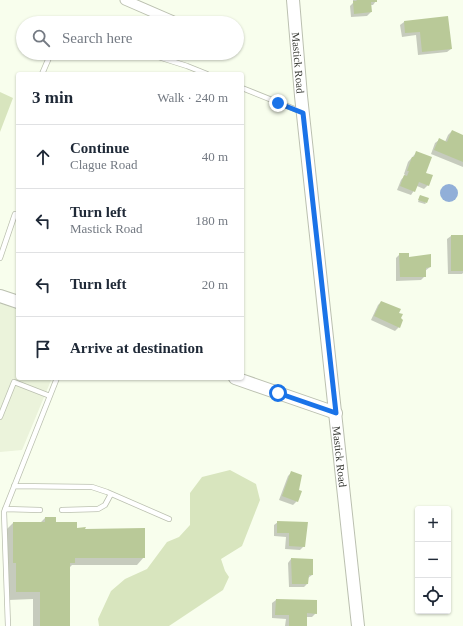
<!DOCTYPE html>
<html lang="en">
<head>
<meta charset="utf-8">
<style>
	:root { --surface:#fff; --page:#f2f2f3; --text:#1f2937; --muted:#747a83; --line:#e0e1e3 }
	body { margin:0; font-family:Georgia,serif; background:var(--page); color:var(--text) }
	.controls { position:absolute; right:12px; bottom:12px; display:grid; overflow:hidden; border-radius:4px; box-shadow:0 1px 3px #0004 }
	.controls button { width:36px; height:36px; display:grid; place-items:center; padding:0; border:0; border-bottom:1px solid var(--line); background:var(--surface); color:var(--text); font:20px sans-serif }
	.stop { position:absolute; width:12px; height:12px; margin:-9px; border:3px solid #1a73e8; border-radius:50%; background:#fff }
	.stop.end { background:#1a73e8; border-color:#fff; box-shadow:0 1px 4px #0008 }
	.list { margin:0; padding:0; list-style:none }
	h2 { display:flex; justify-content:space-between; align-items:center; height:52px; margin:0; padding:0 16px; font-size:17px }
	h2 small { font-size:13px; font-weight:400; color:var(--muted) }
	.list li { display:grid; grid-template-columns:26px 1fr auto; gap:12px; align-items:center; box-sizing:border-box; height:64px; padding:0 16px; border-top:1px solid var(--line) }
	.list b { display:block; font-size:15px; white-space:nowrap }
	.list p { margin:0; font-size:13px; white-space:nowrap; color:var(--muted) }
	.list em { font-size:13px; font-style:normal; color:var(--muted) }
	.icon { flex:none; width:22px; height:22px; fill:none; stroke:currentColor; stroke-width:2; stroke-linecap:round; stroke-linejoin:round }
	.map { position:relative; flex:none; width:463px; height:626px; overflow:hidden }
	.search { position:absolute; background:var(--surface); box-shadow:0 1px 3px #0004; left:16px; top:16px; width:228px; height:44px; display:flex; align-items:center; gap:10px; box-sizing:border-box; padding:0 14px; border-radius:22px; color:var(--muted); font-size:15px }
	.panel { position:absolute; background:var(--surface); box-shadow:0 1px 3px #0004; left:16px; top:72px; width:228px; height:308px; border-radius:4px }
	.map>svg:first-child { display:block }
</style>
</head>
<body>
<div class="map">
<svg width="463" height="626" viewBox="0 0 463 626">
	<rect width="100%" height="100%" fill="#f8feed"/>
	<path fill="#ebf3db" d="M0,303L18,309V378H52L22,450L0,452Z"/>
	<path fill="#d8e5be" d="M0,92L13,98L0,132Z
		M230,470L256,484L260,500L242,546L221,559L225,571L229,577L223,590L169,626H99L98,619L111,591L125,579L147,569L167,542L179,537L190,525V493L202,477Z"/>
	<path fill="#91afd8" d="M440 193a9 9 0 1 1 18 0a9 9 0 1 1-18 0Z"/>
	<path fill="#0003" d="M353,0H376V1L373,5H371V12L367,16L351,17L350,6L353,3Z
		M404,22L451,49L447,52L418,55L416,35L402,37L400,25Z
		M452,131L463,136V167L431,154L435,143L439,140L445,142L448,135Z
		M416,153L428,185L424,189L417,186L411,195L397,190L401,180L405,175L404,174L408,162Z
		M420,196L426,203L425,204L418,202Z
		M451,236H463V273L462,274H448L447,239Z
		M400,254L430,267L425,271V276L421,280L396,281V258Z
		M381,302L398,313L399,327L395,331L371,320L378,305Z
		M292,472L297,501L293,505L279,500L288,476Z
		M45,518L55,523L84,530L144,557L137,565H72L69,568V626H33V599L9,600V570H6L5,531L13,523H40Z
		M278,522L304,546L300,550L285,549L286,537L274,536V525Z
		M291,559L312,575L308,578L307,584L304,587H289L288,563Z
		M276,600L316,613L312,617H306V626H285L286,619L272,618V603Z"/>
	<path fill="#b9c998" d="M356,0H377V2H371L372,12L354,14L353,1H357Z
		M448,16L452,49L422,52L420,32L405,33L404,21Z
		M452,130L463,135V162L434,150L439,138L447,142Z
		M416,151L432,157L426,173L433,175L429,186L419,182L415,192L400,186L404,175L407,176L409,171H407L412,157H414Z
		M420,195L429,198L427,203L418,200Z
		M451,235H463V271H451Z
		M399,253H409V257L431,254V267L426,268V277H400Z
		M381,301L401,309L399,313L403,314L401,318L403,320L400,328L374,316Z
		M291,471L302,475L299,490L302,491L298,502L282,496Z
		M45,517H56V522H77V528L86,527L85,529L145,528V558H75V563H70V626H40V592H16V563H13V522H45Z
		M277,521L308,522L305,547L289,546V533H277Z
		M291,558L313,559V575H309L308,584H292Z
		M276,599L317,600V614L307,613V626H289V615H275Z"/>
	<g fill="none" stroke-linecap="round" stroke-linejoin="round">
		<defs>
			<path id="lane" d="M146,53L187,66L207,74
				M42,74L51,53
				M242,88L302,112
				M0,258L15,214
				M0,417L14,382L50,396
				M14,486L92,487L107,492L169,519
				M5,509L40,510
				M62,510L98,509L105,505L111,494
				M8,626L4,512L57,378"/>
			<path id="street" d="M125,0L178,23"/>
			<g id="secondary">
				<path id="s1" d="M293,0L301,96L358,626"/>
				<path d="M0,296L18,302"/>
				<path d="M235,378L336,413"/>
			</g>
		</defs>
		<use href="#lane" stroke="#bbc0b0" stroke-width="6"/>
		<use href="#street" stroke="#bbc0b0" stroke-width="11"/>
		<use href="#secondary" stroke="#bbc0b0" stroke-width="14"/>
		<use href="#lane" stroke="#fff" stroke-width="4.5"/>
		<use href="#street" stroke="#fff" stroke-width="9"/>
		<use href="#secondary" stroke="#fff" stroke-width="12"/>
	</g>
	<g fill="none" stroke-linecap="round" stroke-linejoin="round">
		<path stroke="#1a73e8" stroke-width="5" d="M278,103L303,113L336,413L278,393"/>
	</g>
	<g text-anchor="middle" stroke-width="3.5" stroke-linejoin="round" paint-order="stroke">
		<g font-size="11" fill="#363832" stroke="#f8feed">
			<text dy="4" stroke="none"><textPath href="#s1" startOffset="63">Mastick Road</textPath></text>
			<text dy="4" stroke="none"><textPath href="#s1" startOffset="459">Mastick Road</textPath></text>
		</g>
	</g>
</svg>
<div class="controls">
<button>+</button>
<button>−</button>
<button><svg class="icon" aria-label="locate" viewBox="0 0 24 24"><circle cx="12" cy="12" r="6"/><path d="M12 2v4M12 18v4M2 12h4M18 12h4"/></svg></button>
</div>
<div class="stop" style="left:278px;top:393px"></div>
<div class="stop end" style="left:278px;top:103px"></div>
<div class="search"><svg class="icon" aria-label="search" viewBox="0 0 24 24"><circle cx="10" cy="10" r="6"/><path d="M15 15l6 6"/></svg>Search here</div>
<section class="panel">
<h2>3 min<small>Walk · 240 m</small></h2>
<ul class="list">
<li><svg class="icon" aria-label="ahead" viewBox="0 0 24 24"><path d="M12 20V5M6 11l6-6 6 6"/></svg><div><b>Continue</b><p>Clague Road</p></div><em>40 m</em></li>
<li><svg class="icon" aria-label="left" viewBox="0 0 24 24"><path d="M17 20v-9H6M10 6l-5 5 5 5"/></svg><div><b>Turn left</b><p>Mastick Road</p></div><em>180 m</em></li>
<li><svg class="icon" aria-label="left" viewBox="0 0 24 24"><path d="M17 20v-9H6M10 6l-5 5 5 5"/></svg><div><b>Turn left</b></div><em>20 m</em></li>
<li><svg class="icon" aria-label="arrive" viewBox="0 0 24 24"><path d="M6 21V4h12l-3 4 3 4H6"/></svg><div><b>Arrive at destination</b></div></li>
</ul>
</section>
</div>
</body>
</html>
